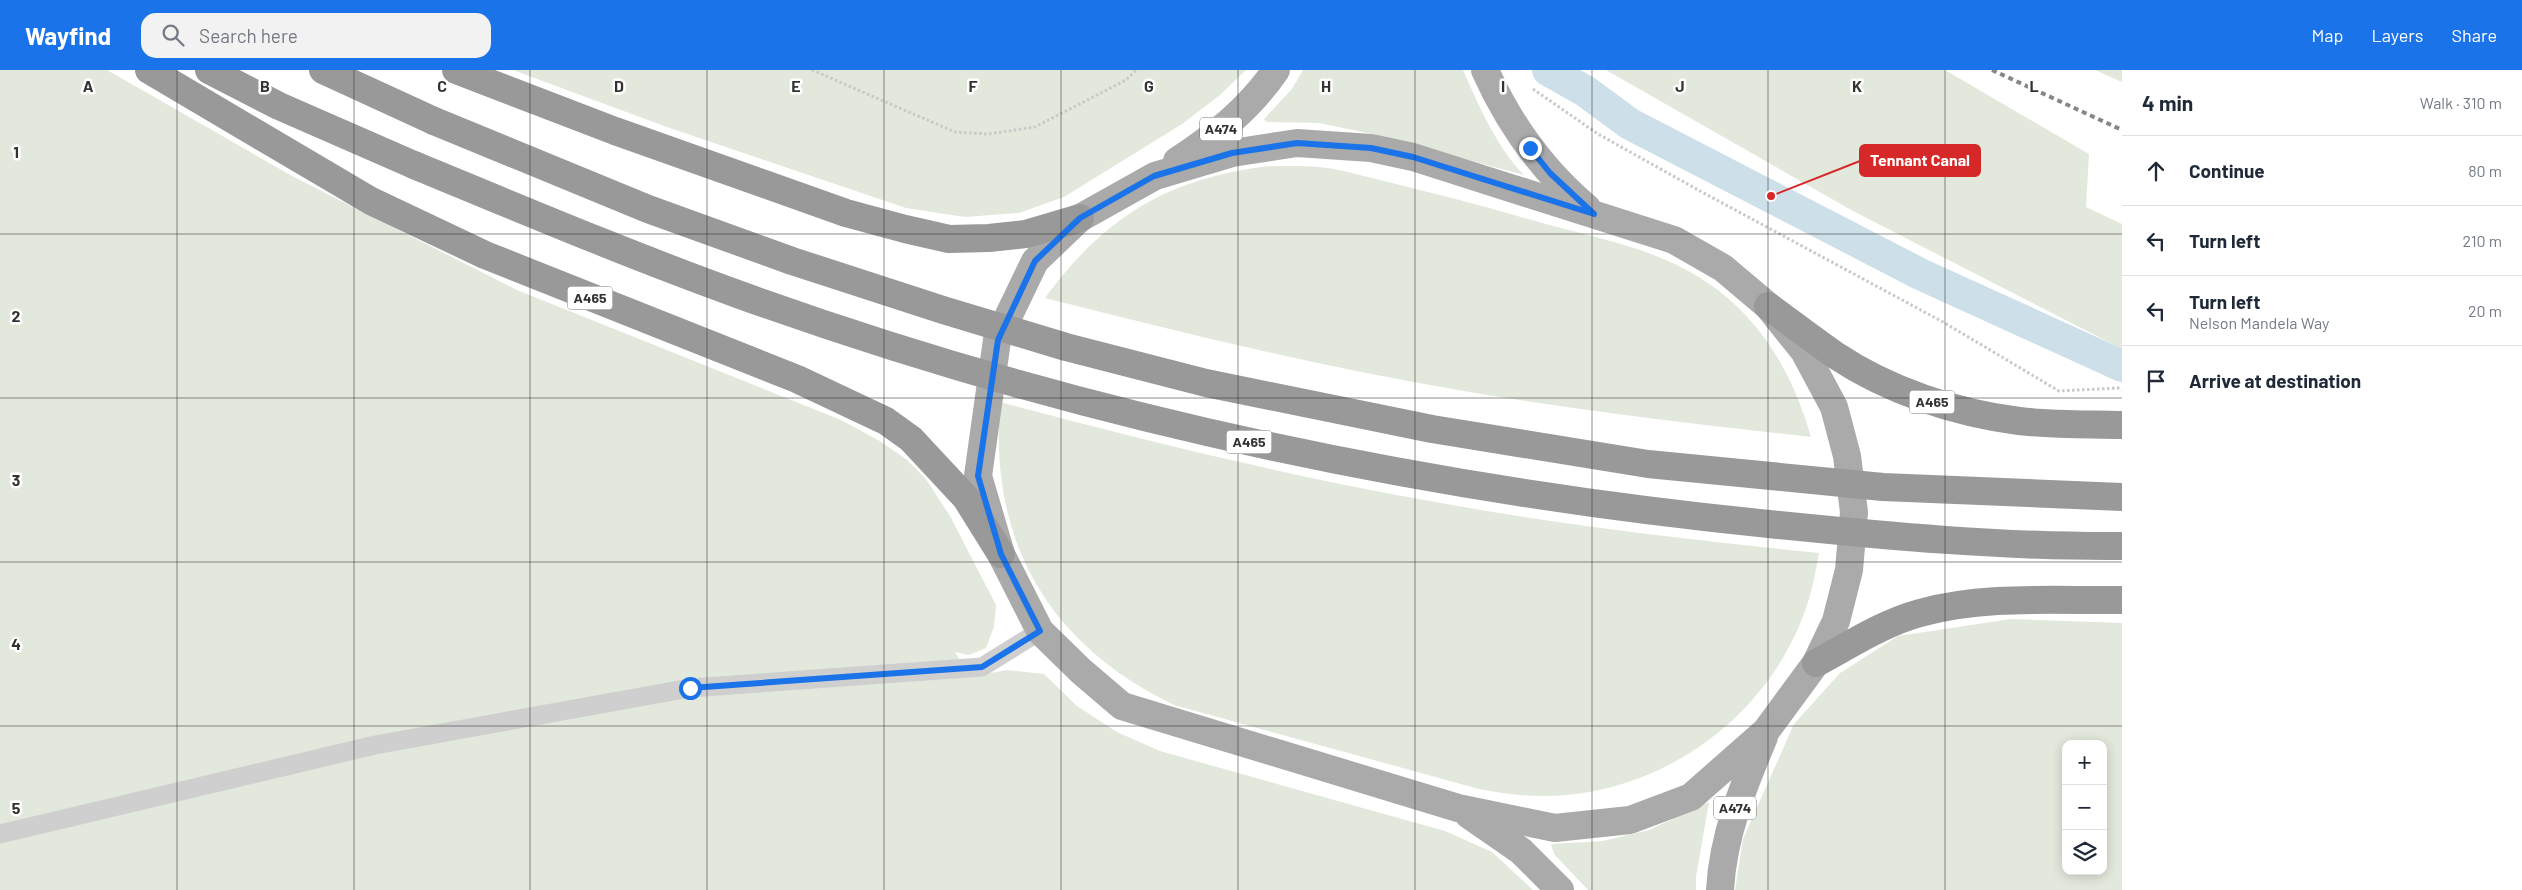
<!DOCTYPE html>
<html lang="en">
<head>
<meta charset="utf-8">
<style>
	:root { --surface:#fff; --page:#f2f2f3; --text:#1f2937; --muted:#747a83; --line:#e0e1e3; --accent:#1a73e8 }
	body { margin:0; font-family:Barlow,sans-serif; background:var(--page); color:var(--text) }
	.controls { position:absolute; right:15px; bottom:15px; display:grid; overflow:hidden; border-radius:10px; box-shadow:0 2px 12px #0003 }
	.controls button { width:45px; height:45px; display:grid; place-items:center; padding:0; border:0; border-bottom:1px solid var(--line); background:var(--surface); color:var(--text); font:25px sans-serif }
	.stop { position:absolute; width:15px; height:15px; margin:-11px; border:4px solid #1a73e8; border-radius:50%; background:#fff }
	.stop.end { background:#1a73e8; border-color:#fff; box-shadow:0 1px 5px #0008 }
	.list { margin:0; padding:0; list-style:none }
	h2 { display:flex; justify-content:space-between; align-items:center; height:65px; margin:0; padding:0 20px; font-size:21px }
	h2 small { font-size:16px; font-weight:400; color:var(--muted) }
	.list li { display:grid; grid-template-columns:32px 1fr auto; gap:15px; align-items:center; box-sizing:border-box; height:70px; padding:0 20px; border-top:1px solid var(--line) }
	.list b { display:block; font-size:19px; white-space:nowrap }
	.list p { margin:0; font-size:16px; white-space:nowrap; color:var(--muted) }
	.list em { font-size:16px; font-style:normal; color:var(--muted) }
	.icon { flex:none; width:28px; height:28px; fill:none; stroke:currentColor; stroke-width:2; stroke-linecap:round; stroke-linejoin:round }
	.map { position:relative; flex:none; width:2122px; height:820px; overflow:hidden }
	header { display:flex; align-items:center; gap:30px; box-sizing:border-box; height:70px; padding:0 25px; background:var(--accent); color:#fff }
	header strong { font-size:24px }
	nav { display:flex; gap:28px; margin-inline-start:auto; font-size:18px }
	.search { width:350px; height:45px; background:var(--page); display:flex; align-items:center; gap:12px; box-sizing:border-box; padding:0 18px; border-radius:15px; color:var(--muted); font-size:19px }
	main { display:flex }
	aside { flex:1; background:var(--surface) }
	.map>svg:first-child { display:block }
</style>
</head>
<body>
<header>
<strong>Wayfind</strong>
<div class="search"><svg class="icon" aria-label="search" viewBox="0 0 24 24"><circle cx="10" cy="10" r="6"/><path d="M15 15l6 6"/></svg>Search here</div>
<nav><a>Map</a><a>Layers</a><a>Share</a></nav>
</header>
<main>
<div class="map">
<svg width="2122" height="820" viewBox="0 0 2122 820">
	<rect width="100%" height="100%" fill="#fff"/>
	<path fill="#e3e8dc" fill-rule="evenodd" d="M0,0H107L292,106L517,220L841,350L880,371L907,390L926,409L950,446L996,535L994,557L986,578L969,585L955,582L970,607L1007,600L1044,604L1077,636L1117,662L1160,681L1445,761L1492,782L1533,820H0Z
		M513,0H1246L1220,25L1182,54L1064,127L1019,143L965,147L906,138L664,56Z
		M1303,0H1463C1479,36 1496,76 1524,105L1372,64L1319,53L1267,52L1264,49L1292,19Z
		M1606,0H1945L2089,84L2086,137L2122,154V279L1853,141Z
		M2095,0H2122V12Z
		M1269,96C1291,96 1313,95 1334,99C1354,103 1375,109 1396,114C1445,126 1494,139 1542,153C1598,168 1657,179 1705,211C1761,248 1793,304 1811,367C1693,354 1575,340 1458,320C1319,296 1182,263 1045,228C1105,146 1169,108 1269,96Z
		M1000,332C1146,371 1292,407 1441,433C1566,456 1693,470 1819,483C1815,505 1811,527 1802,549C1761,653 1656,726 1543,726C1521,726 1500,723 1479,719L1174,635C1048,574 989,472 1000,332Z
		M2011,549L2122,553V820H1735L1743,769L1794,654L1840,603L1898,566ZM2066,674H2103V801H2066Z
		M1709,732L1696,807V820H1588L1554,784L1551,774L1603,771L1649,760Z"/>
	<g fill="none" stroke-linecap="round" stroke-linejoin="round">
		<path stroke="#cde0e9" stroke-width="32" d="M1548,0L1585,21L1630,54L1920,204L2122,296"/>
		<path stroke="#c9c9c9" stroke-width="3" stroke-dasharray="2.5 2.5" stroke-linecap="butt" d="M812,0L955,62L988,64L1035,57L1126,10L1136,0
			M1533,19L1598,64L1700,121L1943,252L2059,321L2118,318L2122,320"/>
		<path stroke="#cfcfcf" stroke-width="19" d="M0,764L375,675L690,618L982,597L1040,561"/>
		<path stroke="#aaa" stroke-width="28" d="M1485,0C1509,54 1542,100 1587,138
			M1297,73L1371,78L1413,87L1674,170L1723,198L1768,236L1804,281L1834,337L1847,386L1854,442L1849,500L1836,551L1816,593L1766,661L1691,727L1630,750L1555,758L1458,738L1122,636L1081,601L1040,561L1001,484L978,406L997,270L1035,191L1080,148L1155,106L1232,83Z
			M1177,91C1215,66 1250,38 1276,0
			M1469,745L1521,781L1560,820
			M1720,820C1723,765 1743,717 1764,667"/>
		<path stroke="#999" stroke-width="28" d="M149,0L371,131L485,185L797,309L886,351L911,369L966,428L1001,484
			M209,0L279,36L414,95
			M323,0L434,51
			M456,0L615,61L846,143L905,159L949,169L989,168L1026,164L1080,148
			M1768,236C1790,252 1812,269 1835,285C1889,321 1956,343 2019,351C2053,355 2088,354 2122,355
			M1816,593C1850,575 1883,553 1920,543C1984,525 2056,531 2122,530"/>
		<path stroke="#878787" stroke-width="4" stroke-dasharray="5 4" stroke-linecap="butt" d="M1992,0L2122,60"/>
		<path stroke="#999" stroke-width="28" d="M434,51L648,139L792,191L943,240L1066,277L1206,313L1432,359L1648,394L1883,417L2122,427
			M414,95C523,140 632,186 743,226C1074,345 1419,419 1769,454C1886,466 2004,477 2122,476"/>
	</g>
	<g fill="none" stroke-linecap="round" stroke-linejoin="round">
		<path stroke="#1a73e8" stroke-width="6" d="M690,618L982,597L1040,561L1001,484L978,406L998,270L1035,191L1080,148L1154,106L1232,83L1297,73L1371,78L1413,87L1594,144L1550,103L1530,78"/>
	</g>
	<path fill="none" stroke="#323232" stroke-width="1" stroke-opacity="0.55" d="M177,0V820M354,0V820M530,0V820M707,0V820M884,0V820M1061,0V820M1238,0V820M1415,0V820M1592,0V820M1768,0V820M1945,0V820M0,164H2122M0,328H2122M0,492H2122M0,656H2122"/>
	<g text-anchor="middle" stroke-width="5" stroke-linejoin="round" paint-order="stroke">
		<g fill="#fff" stroke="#707070" stroke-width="1">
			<rect x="1200" y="47.5" width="42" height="23" rx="4"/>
			<rect x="567.5" y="216.5" width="45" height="23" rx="4"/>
			<rect x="1909.5" y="320.5" width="45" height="23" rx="4"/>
			<rect x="1226.5" y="360.5" width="45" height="23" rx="4"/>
			<rect x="1714" y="726.5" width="42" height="23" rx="4"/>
		</g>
		<g font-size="14" font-weight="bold" fill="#323232">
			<text x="1221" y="64">A474</text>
			<text x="590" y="233">A465</text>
			<text x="1932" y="337">A465</text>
			<text x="1249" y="377">A465</text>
			<text x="1735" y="743">A474</text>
		</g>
	</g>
	<g font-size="16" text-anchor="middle" font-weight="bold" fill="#323232" stroke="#fff" stroke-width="5" stroke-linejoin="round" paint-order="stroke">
		<text x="88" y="22">A</text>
		<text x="265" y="22">B</text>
		<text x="442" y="22">C</text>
		<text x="619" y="22">D</text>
		<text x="796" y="22">E</text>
		<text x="973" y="22">F</text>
		<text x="1149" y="22">G</text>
		<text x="1326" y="22">H</text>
		<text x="1503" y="22">I</text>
		<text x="1680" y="22">J</text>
		<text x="1857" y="22">K</text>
		<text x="2034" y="22">L</text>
		<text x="16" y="88">1</text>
		<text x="16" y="252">2</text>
		<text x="16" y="416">3</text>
		<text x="16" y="580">4</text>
		<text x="16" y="744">5</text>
	</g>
	<path fill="none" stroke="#d62828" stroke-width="2" d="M1771 126L1860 91"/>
	<circle fill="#d62828" stroke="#fff" stroke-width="2" cx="1771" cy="126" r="5"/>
	<rect fill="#d62828" stroke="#d62828" stroke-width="2" x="1860" y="75" width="120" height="31" rx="5"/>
	<g font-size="16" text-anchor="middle" font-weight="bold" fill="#fff">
		<text x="1920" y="96">Tennant Canal</text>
	</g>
</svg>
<div class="controls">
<button>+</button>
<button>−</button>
<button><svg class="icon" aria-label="layers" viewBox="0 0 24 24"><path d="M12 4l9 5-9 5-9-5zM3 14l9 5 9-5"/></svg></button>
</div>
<div class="stop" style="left:690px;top:618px"></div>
<div class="stop end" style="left:1530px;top:78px"></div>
</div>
<aside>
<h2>4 min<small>Walk · 310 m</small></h2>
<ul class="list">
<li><svg class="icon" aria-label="ahead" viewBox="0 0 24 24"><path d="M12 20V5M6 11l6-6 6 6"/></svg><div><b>Continue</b></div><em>80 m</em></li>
<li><svg class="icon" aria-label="left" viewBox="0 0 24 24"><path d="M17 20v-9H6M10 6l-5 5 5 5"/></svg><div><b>Turn left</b></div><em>210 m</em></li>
<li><svg class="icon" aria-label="left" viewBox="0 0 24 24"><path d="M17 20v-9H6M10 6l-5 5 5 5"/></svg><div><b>Turn left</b><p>Nelson Mandela Way</p></div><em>20 m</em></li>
<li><svg class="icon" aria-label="arrive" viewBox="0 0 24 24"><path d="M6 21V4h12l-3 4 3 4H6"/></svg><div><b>Arrive at destination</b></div></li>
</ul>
</aside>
</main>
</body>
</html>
